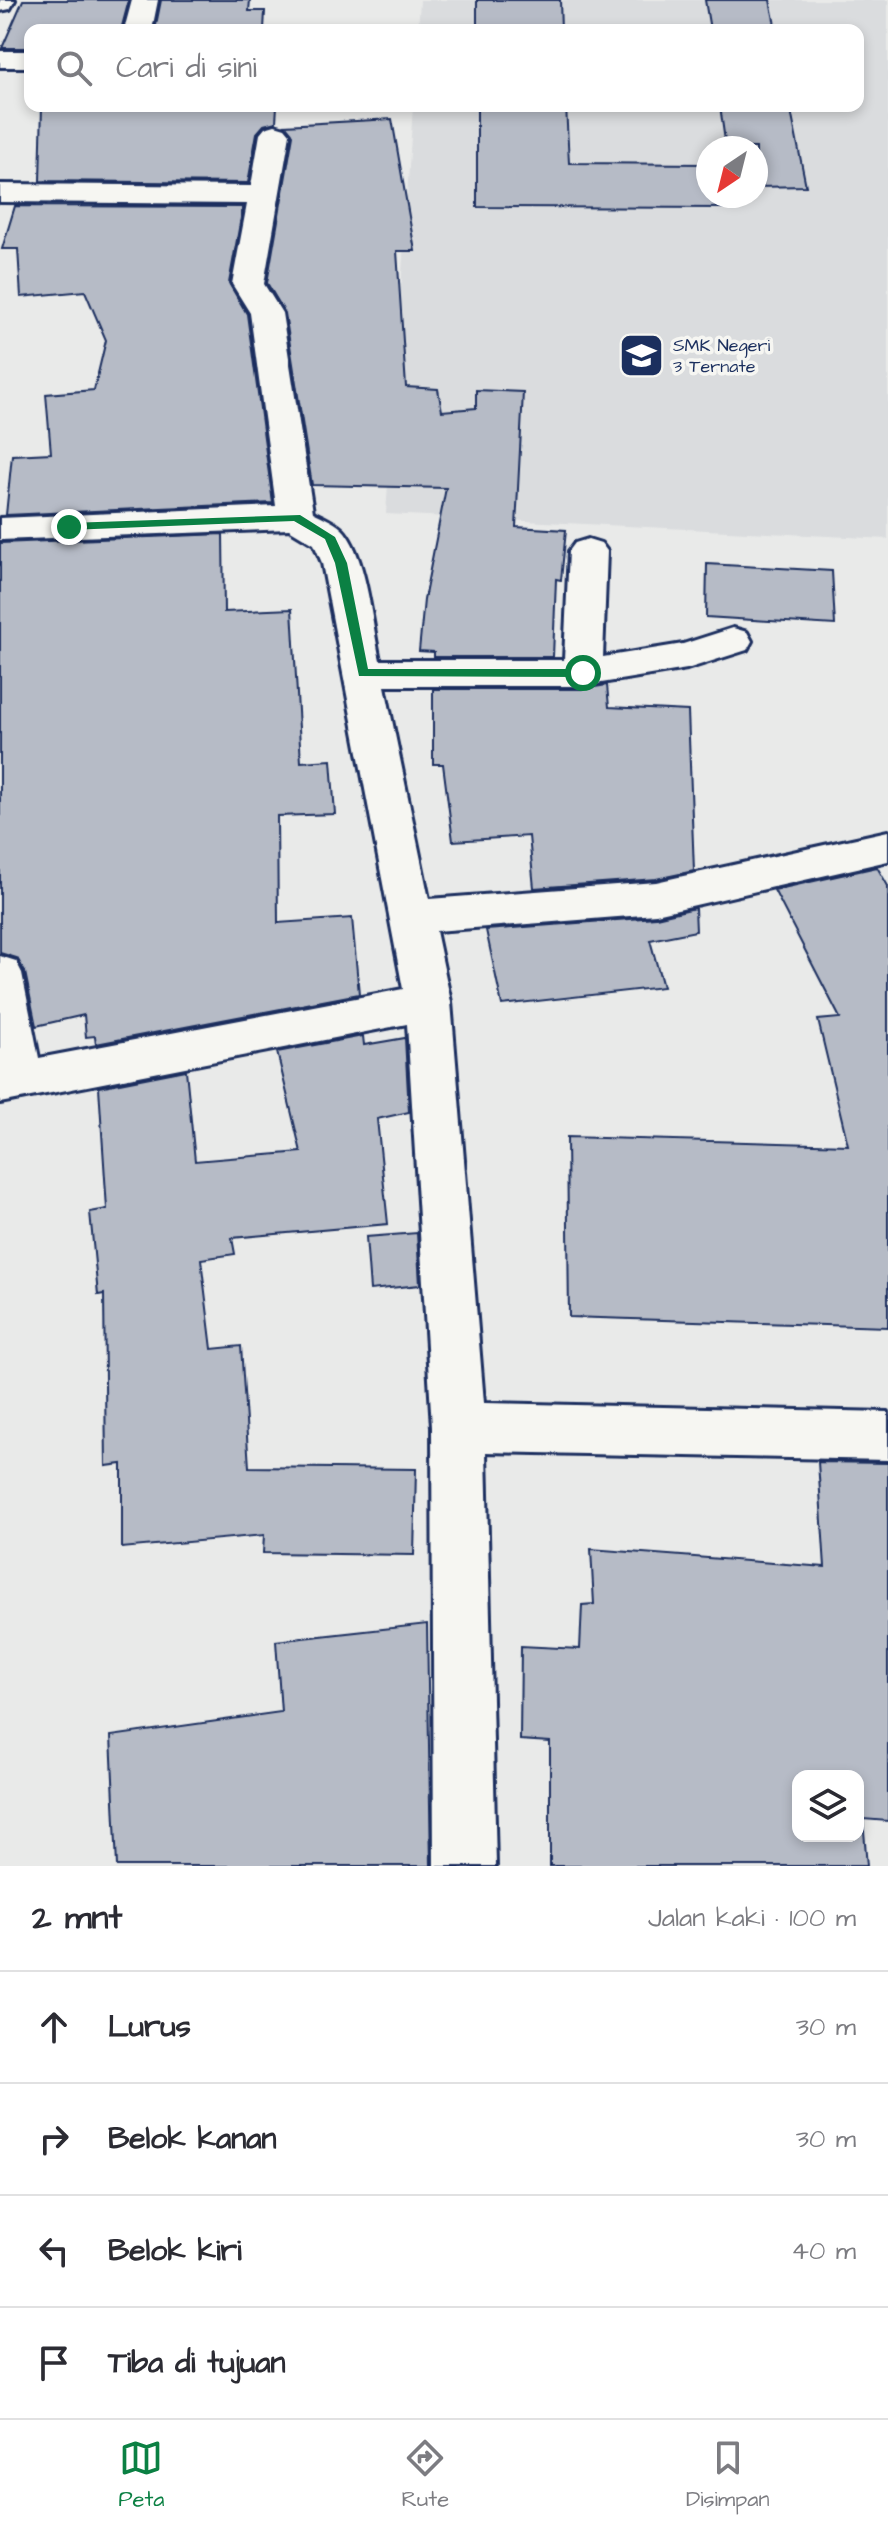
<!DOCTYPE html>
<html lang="id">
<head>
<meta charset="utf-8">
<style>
	:root { --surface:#fff; --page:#f7f7f7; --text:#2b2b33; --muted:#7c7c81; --line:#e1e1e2; --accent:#0b8043 }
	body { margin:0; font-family:"Architects Daughter",sans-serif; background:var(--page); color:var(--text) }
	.controls { position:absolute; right:24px; bottom:24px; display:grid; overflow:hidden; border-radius:16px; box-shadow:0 4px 12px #0003 }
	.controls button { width:72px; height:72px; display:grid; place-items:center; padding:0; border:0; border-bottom:2px solid var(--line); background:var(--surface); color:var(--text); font:40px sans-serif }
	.compass { position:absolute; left:696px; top:136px; width:72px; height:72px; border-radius:50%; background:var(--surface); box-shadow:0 4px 12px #0003; rotate:215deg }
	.stop { position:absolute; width:24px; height:24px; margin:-18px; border:6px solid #0b8043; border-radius:50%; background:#fff }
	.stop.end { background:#0b8043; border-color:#fff; box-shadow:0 2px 8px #0008 }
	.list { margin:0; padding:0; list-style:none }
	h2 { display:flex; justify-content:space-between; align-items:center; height:104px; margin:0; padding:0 32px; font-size:34px }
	h2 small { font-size:26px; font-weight:400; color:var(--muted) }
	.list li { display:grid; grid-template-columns:52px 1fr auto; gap:24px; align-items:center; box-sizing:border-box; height:112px; padding:0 32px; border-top:2px solid var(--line) }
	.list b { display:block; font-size:30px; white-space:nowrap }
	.list em { font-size:26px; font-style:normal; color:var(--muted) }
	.icon { flex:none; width:44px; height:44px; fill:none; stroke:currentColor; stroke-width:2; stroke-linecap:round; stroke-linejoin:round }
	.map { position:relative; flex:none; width:888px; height:1866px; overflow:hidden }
	.search { position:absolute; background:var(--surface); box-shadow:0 4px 12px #0003; left:24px; right:24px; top:24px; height:88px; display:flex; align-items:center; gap:20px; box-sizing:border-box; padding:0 28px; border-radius:16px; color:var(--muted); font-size:30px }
	.sheet { height:552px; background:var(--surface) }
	nav { display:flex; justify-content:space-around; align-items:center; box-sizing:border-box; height:112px; border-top:2px solid var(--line); background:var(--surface); font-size:22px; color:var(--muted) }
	nav a { display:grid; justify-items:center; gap:4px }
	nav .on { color:var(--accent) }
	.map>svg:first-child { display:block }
</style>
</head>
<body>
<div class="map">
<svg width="888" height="1866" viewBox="0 0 888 1866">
	<rect width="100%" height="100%" fill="#e9eae9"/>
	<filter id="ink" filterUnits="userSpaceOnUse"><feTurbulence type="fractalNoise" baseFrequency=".0125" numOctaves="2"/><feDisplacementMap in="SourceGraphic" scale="16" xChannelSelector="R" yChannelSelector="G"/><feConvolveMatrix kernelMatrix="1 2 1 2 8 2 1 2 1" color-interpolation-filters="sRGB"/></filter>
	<g filter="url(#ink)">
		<path fill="#dadcde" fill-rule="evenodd" d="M420,0H888V539L386,514L413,106H858V30H418ZM708,148H756V196H708Z"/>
		<path fill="#b6bbc6" stroke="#1b2f5e" stroke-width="2" fill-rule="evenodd" d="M23,0H129L121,30H30V48H2Z
			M161,0H250L249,11H265L264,30H155Z
			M477,0H560L561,30H477Z
			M705,0H770L776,30H710Z
			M42,106H277L276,122L264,125L257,133L248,183L40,181Z
			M477,106H566L569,163L708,164V196H723L725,208L477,207Z
			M720,106H790L806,186L756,187V148H726Z
			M392,119L415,251H397L406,387L438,389L442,411L476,408V390L523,392L516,527L566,530L561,580L556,579L553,657H434V652L419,651L424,600L446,488L312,485L285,313L267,283L293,135L285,125Z
			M15,206L243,207L229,283L247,314L273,503L6,515L12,455L51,453L46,394L94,390L106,340L85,291L21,297L18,249H2Z
			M223,534L224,612L292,609L301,762L331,760L335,814L277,816L278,923L352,918L359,994L96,1044L95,1036L86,1037L84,1015L36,1026L25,972L17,958L0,953V543Z
			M707,564L832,571L835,625L706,617Z
			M607,685L609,707L688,711L694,871L656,879L534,888L529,836L453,841L443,764H433V689H583Z
			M877,867L888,886V1327L569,1317L567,1137L848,1145L818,1020L840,1018L774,890Z
			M695,908L696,931L650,940L663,987L502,1005L486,930L656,917Z
			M363,1036L364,1045L405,1038L409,1112L377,1119L388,1224L232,1238L235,1254L201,1259L212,1349L241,1346L249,1467L416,1469L414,1555L263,1553L264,1535L122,1548V1464L106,1466L104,1294L98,1295L90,1212L107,1209L99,1087L186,1070L195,1161L301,1152L277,1052Z
			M417,1233L420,1285L370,1290L366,1237Z
			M818,1462L888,1463V1821L863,1819L867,1866H550V1742L520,1740L521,1646L580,1649L582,1605L594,1604L591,1549L825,1567ZM798,1776H858V1836H798Z
			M427,1624L431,1866H117L111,1736L281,1712L276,1641Z"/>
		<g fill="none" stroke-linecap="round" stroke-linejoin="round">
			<defs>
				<path id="minor" d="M0,0H15L10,9L0,11Z
					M132,0H158L152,30H124Z
					M0,51H30V67H0Z
					M275,125L285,128L290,134L264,284L282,313L313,512C323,517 338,523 345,532C367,560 372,624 380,660H564L569,551L575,543L588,539L601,543L607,551L603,657L683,644L733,628L747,632L752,641L747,650L687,669L583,686H385L429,899L656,882L888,831V861L656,914L436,931L451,1002L484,1403L888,1412V1460L486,1452L496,1866H434L432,1427L407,1024L0,1103V956L16,961L22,973L39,1058L403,989L322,563L314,544L289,529L0,540V518L276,506L250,313L232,284L247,204L0,202V184L251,186L260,134L265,128Z"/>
			</defs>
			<use href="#minor" stroke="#1b2f5e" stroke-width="6"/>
			<use href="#minor" fill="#f6f6f2" fill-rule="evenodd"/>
		</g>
	</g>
	<path fill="#0b8043" d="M300,515L335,537L347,563L368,669H583L589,673L583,677L359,676L335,563L325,539L294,521L69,530L64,527L69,523Z"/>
	<defs>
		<symbol id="school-square" viewBox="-11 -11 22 22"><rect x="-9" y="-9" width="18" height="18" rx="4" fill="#1b2f5e" stroke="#f6f6f2"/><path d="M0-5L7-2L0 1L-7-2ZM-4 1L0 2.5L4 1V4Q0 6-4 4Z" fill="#fff"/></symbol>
	</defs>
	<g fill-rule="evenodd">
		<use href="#school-square" x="616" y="330" width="51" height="51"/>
	</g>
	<g text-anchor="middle" stroke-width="7" stroke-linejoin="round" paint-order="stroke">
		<g font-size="18" fill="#1b2f5e" stroke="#f6f6f2" text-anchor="start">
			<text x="673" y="351">SMK Negeri<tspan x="673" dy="21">3 Ternate</tspan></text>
		</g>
	</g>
</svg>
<div class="controls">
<button><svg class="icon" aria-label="layers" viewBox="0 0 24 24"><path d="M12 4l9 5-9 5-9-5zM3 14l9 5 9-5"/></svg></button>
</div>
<svg class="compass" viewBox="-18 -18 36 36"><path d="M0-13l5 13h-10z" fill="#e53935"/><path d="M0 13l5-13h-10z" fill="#7c7c81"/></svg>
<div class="stop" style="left:583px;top:673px"></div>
<div class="stop end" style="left:69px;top:527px"></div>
<div class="search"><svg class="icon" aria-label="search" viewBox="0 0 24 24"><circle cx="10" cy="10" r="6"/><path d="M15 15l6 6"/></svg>Cari di sini</div>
</div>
<section class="sheet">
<h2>2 mnt<small>Jalan kaki · 100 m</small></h2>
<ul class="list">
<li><svg class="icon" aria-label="ahead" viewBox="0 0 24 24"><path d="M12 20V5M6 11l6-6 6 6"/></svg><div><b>Lurus</b></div><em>30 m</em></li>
<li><svg class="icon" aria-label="right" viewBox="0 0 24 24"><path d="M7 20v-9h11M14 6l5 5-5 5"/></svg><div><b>Belok kanan</b></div><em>30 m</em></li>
<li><svg class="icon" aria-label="left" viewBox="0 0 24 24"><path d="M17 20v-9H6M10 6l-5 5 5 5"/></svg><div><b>Belok kiri</b></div><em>40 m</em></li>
<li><svg class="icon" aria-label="arrive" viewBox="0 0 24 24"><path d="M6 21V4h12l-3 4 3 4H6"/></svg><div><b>Tiba di tujuan</b></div></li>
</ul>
</section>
<nav>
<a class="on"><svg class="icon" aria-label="map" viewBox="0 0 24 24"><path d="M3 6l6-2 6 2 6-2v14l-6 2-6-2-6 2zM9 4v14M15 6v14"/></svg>Peta</a>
<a><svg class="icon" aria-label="directions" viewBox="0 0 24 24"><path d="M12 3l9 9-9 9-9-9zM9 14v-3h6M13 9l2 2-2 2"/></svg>Rute</a>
<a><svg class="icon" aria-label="saved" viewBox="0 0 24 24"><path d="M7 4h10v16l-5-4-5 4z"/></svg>Disimpan</a>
</nav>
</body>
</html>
